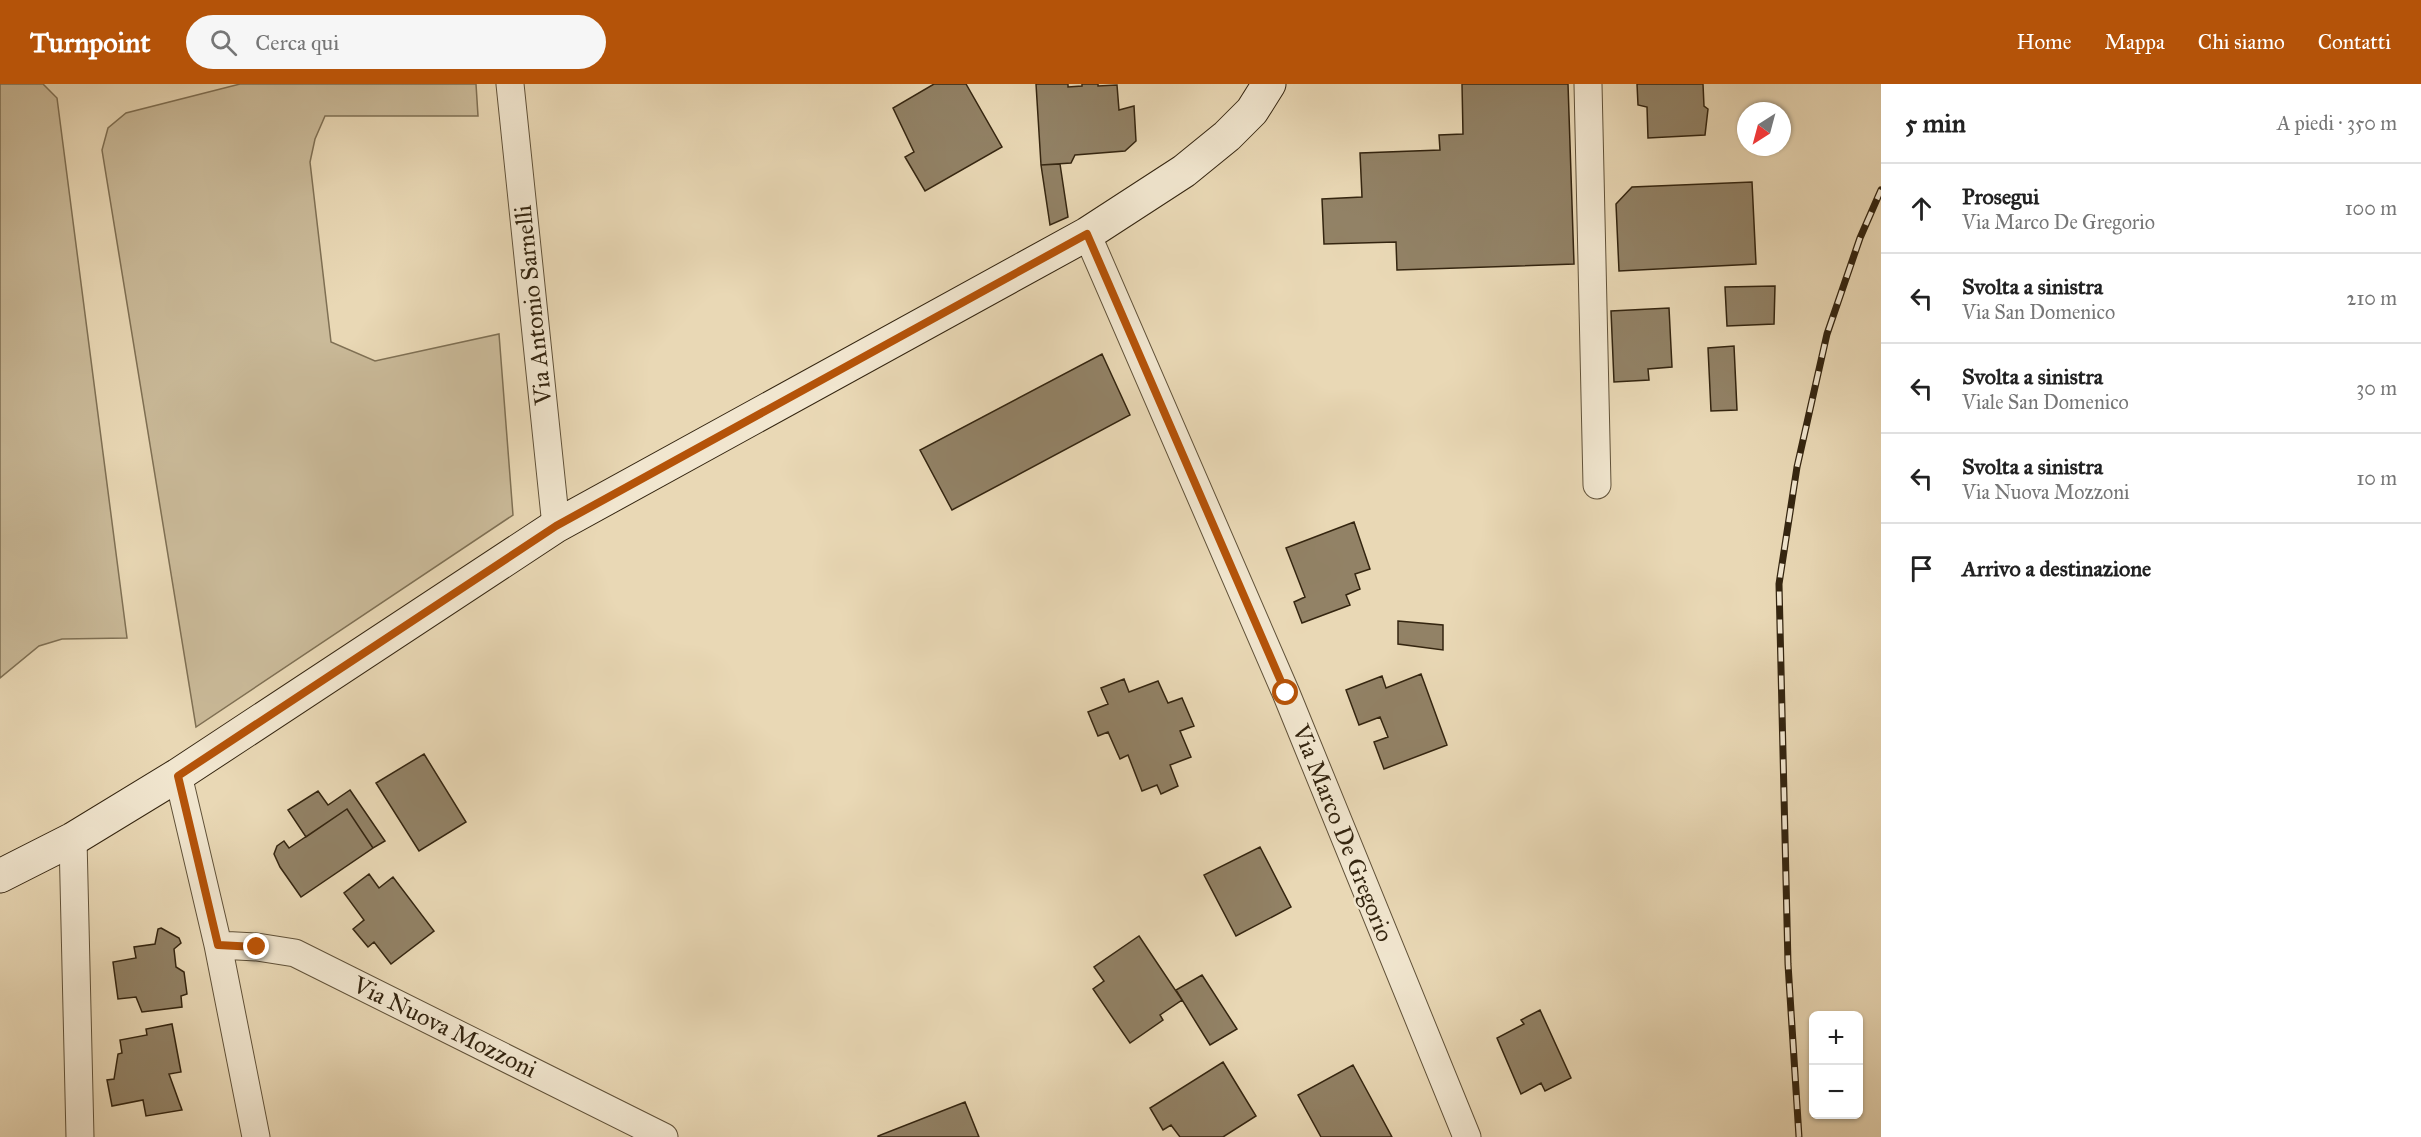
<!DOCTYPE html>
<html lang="it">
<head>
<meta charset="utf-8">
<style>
	:root { --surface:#fff; --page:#f6f6f6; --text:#222; --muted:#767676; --line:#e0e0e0; --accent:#b45309 }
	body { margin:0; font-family:"IM FELL Great Primer",serif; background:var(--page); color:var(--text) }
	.controls { position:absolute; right:18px; bottom:18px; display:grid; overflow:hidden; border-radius:9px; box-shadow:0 2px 4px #0004 }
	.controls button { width:54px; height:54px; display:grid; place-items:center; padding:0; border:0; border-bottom:2px solid var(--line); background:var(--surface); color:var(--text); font:30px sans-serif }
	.compass { position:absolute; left:1737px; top:18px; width:54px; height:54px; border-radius:50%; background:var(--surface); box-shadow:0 2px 4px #0004; rotate:216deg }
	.stop { position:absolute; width:18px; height:18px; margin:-14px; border:4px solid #b45309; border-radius:50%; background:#fff }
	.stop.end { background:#b45309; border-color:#fff; box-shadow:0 2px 6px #0008 }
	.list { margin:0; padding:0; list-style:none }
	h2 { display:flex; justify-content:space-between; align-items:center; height:78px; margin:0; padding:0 24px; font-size:26px }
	h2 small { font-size:20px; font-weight:400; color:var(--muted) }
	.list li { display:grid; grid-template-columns:39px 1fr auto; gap:18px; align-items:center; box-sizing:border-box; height:90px; padding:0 24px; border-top:2px solid var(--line) }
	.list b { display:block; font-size:22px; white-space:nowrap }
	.list p { margin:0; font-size:20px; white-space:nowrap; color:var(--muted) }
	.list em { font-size:20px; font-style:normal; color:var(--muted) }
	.icon { flex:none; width:33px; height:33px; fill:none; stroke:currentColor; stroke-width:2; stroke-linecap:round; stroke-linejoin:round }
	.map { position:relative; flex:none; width:1881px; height:1053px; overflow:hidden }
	header { display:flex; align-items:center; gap:36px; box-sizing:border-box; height:84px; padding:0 30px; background:var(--accent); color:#fff }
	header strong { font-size:28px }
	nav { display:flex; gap:33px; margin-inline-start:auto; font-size:21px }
	.search { width:420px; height:54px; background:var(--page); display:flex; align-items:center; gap:15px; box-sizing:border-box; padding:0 21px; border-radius:33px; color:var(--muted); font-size:22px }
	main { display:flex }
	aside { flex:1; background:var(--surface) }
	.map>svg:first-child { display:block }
</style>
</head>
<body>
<header>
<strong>Turnpoint</strong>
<div class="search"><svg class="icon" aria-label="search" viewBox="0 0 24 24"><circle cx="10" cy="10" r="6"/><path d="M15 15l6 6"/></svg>Cerca qui</div>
<nav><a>Home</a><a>Mappa</a><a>Chi siamo</a><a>Contatti</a></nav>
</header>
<main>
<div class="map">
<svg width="1881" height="1053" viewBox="0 0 1881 1053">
	<rect width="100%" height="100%" fill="#e9d8b5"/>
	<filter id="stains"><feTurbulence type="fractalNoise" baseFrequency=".00333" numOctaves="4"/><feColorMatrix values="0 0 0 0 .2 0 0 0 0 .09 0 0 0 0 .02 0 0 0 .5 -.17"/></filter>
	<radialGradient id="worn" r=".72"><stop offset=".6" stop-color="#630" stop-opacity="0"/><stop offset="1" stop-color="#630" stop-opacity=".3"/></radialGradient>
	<path fill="#caba99" stroke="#7f7054" stroke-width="1.5" d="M0,0H43L57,14L127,554L62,555L39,562L0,594Z
		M240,0H476L478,32H325L315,55L310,78L331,258L375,277L499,250L513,431L196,643L102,66L108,44L126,29Z"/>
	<path fill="#928266" stroke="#342510" stroke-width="1.5" d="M934,0H966L1002,63L925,107L905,73L914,68L893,24Z
		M1036,0H1068V3L1082,2V0H1098V2L1117,1L1119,26L1134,22L1136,57L1125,67L1075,71L1071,79L1041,81Z
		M1462,0H1568L1574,180L1397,186L1396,158L1324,160L1322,115L1362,113L1360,69L1440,66L1439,51L1463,50Z
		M1637,0H1703L1704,22L1708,25L1705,51L1648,54L1647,23L1638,21Z
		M1060,80L1068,133L1050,141L1041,81Z
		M1752,98L1756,180L1619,187L1616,120L1632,103Z
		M1775,202L1774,240L1727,242L1725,203Z
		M1669,224L1672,283L1648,285L1649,296L1614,298L1611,227Z
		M1734,262L1737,326L1711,327L1708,264Z
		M1102,270L1130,331L952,426L920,366Z
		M1354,438L1370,485L1355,490L1360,505L1346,511L1350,521L1302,539L1294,518L1305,513L1286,464Z
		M1398,537L1443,541V566L1398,560Z
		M1421,590L1447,661L1384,685L1374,658L1388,653L1380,633L1359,641L1346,606L1382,592L1386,604Z
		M1124,595L1129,608L1158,597L1168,619L1182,614L1194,642L1180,647L1191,673L1170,681L1178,702L1161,710L1157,701L1142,707L1128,671L1120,675L1108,648L1098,652L1088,628L1108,620L1101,604Z
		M424,670L466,738L419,767L376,699Z
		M350,706L385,757L373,764L347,725L306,753L288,726L318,707L328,721Z
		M347,725L373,764L301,813L280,783L274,770L277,762L284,757L289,764Z
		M1260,763L1291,823L1236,852L1204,791Z
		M369,790L379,804L393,793L434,847L391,880L374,858L368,863L353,845L364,836L344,809Z
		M161,844L179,854L181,859L174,865L176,883L184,888L187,910L181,912L182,923L142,928L136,913L118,915L113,878L136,874L134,863L155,860L158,845Z
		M1139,852L1182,916L1160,931L1163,936L1130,959L1093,905L1104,897L1094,883Z
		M1202,891L1237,945L1210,961L1176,906Z
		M1540,926L1571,994L1545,1007L1541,999L1521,1010L1497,954L1524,940L1521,936Z
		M172,940L181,988L169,990L182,1026L146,1032L143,1016L112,1022L107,996L114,995L118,970L122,969L120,956L147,951L146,945Z
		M1223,978L1256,1032L1223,1053H1180L1171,1041L1163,1046L1150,1024Z
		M1353,981L1392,1053H1321L1298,1011Z
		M965,1018L979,1053H878V1052Z"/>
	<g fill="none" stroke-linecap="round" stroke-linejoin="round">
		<defs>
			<path id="street" d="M510,0L556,442
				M1588,0L1597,401
				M1087,150L1286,609L1467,1053
				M178,691L218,861L256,1053
				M73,755L80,1053
				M218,861L257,863L295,869L664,1053"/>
			<path id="secondary" d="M0,792L73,755L178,691L556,442L1087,150L1184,87L1227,52L1252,27L1269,0"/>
		</defs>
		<use href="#street" stroke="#615239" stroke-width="29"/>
		<use href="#secondary" stroke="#342510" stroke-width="35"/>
		<use href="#street" stroke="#f1e6cf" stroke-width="27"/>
		<use href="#secondary" stroke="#f1e6cf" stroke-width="33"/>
		<defs>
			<path id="rail" d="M1799,1053L1788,880L1779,500L1797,383L1827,250L1860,154L1881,106"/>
		</defs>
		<use href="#rail" stroke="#342510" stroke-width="7"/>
		<use href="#rail" stroke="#f1e6cf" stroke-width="4.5" stroke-dasharray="14" stroke-linecap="butt"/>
	</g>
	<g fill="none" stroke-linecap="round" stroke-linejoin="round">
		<path stroke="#b45309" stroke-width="8" d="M257,863L218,861L178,692L556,442L1087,150L1286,609"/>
	</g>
	<g text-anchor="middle" stroke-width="4.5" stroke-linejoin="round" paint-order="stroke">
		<g font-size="24" fill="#342510" stroke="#f1e6cf">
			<text transform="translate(533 221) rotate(-96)" y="8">Via Antonio Sarnelli</text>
			<text transform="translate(1343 749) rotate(68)" y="8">Via Marco De Gregorio</text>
			<text transform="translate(445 943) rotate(26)" y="8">Via Nuova Mozzoni</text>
		</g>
	</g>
	<rect width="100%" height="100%" filter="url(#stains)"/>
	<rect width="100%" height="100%" fill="url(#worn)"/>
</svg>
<div class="controls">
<button>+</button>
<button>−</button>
</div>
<svg class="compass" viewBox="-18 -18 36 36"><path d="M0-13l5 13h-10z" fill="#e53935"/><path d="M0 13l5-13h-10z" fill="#767676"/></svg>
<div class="stop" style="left:1286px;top:609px"></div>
<div class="stop end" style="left:257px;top:863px"></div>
</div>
<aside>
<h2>5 min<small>A piedi · 350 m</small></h2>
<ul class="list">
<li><svg class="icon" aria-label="ahead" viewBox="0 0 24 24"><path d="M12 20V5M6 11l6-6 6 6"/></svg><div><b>Prosegui</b><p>Via Marco De Gregorio</p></div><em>100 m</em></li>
<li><svg class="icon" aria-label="left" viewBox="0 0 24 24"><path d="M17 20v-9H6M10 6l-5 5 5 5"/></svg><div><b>Svolta a sinistra</b><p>Via San Domenico</p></div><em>210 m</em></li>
<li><svg class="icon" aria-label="left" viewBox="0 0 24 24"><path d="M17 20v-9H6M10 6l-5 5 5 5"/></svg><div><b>Svolta a sinistra</b><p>Viale San Domenico</p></div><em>30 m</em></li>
<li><svg class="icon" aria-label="left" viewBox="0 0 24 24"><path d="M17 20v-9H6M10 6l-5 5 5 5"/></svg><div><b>Svolta a sinistra</b><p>Via Nuova Mozzoni</p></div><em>10 m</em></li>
<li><svg class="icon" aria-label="arrive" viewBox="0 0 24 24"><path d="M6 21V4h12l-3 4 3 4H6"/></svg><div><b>Arrivo a destinazione</b></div></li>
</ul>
</aside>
</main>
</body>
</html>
